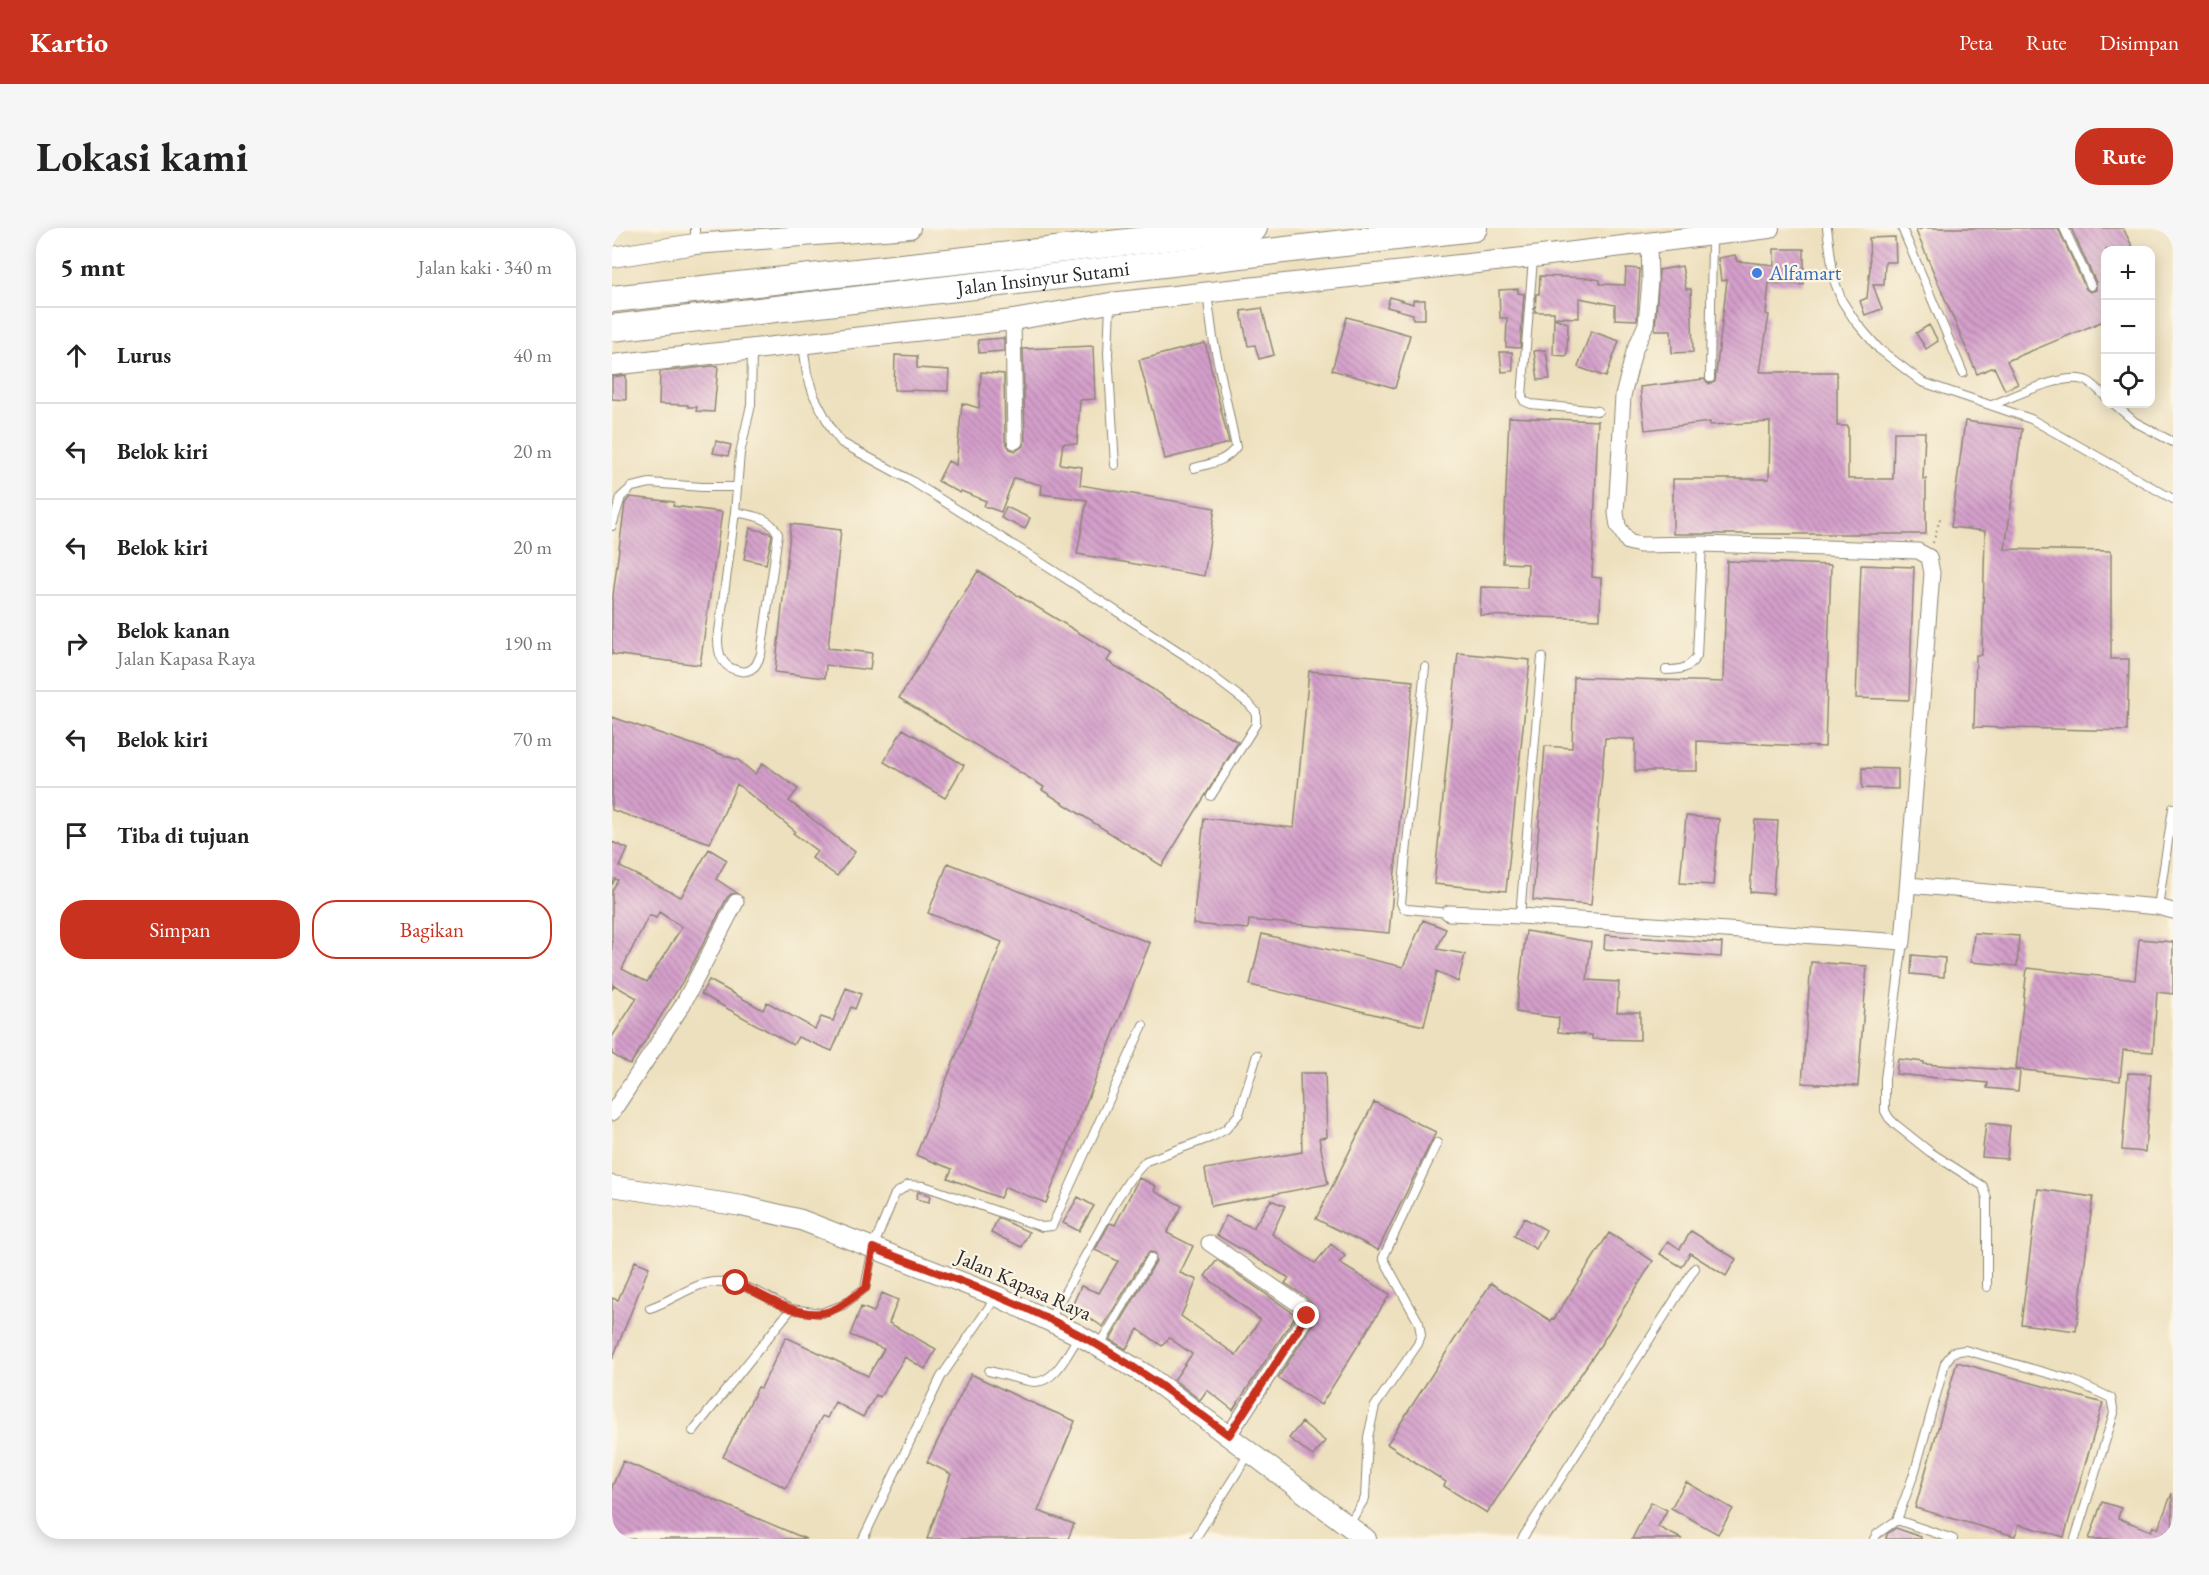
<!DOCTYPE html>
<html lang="id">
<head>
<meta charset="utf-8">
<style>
	:root { --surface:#fff; --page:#f6f6f6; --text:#222; --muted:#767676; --line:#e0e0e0; --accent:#c8321e }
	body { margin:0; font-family:"EB Garamond",serif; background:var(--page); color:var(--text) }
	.controls { position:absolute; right:18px; top:18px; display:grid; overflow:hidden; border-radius:12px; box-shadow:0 3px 15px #0003 }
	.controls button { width:54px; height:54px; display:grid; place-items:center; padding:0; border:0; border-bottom:2px solid var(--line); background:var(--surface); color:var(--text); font:30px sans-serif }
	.stop { position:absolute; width:18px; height:18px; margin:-14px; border:4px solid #c8321e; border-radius:50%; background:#fff }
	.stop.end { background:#c8321e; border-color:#fff; box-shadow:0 2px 6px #0008 }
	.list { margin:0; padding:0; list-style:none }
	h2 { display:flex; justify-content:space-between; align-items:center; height:78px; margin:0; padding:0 24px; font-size:26px }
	h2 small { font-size:20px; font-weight:400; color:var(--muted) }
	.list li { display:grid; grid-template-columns:39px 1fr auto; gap:18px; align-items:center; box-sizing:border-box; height:96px; padding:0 24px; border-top:2px solid var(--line) }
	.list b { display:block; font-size:22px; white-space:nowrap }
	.list p { margin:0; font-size:20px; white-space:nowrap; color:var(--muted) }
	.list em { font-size:20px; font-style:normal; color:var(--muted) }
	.actions { display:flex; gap:12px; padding:18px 24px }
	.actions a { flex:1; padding:14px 0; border:2px solid var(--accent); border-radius:24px; text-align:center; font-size:21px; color:var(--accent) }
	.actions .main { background:var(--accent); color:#fff }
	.icon { flex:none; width:33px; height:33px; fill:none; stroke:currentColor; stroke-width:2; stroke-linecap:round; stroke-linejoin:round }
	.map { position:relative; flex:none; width:1561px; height:1311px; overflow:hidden; border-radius:24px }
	header { display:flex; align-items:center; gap:36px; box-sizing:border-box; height:84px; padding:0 30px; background:var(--accent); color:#fff }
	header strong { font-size:28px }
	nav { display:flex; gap:33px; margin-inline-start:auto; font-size:21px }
	.intro { display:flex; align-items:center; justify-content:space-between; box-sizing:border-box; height:144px; padding:0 36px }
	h1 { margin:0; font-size:42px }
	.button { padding:15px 27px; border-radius:24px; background:var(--accent); color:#fff; font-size:21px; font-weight:700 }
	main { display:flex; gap:36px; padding:0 36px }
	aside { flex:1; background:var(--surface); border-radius:24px; box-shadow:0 3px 15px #0003 }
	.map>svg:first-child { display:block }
</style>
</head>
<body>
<header>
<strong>Kartio</strong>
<nav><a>Peta</a><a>Rute</a><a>Disimpan</a></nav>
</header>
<div class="intro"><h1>Lokasi kami</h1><a class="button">Rute</a></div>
<main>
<aside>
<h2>5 mnt<small>Jalan kaki · 340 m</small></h2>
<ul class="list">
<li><svg class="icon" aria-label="ahead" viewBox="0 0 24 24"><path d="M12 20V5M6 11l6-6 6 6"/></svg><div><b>Lurus</b></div><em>40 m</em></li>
<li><svg class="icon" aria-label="left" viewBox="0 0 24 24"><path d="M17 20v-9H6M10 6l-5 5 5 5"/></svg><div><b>Belok kiri</b></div><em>20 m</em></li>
<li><svg class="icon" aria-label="left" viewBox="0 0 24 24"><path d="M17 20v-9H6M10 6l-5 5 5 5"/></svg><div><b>Belok kiri</b></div><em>20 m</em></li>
<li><svg class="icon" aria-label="right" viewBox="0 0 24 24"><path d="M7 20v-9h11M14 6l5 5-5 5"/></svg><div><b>Belok kanan</b><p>Jalan Kapasa Raya</p></div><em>190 m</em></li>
<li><svg class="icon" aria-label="left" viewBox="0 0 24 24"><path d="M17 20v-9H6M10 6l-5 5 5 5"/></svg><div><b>Belok kiri</b></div><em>70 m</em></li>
<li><svg class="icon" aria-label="arrive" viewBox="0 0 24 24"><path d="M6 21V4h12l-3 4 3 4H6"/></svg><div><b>Tiba di tujuan</b></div></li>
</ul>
<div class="actions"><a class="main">Simpan</a><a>Bagikan</a></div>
</aside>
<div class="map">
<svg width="1561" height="1311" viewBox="0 0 1561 1311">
	<defs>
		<pattern id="building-back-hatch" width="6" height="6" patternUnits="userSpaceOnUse" patternTransform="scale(1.5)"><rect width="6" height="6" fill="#d49fcb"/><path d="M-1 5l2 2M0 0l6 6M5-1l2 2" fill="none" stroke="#ac82a5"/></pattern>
	</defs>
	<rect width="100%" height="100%" fill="#fcf5e5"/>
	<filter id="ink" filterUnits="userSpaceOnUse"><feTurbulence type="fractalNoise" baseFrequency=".0167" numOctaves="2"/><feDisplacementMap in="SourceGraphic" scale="12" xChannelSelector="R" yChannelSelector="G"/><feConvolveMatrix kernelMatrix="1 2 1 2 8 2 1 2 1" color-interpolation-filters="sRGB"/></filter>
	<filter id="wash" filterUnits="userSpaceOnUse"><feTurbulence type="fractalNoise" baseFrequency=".008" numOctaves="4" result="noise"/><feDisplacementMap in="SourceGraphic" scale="24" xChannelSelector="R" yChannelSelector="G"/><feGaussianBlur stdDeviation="1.35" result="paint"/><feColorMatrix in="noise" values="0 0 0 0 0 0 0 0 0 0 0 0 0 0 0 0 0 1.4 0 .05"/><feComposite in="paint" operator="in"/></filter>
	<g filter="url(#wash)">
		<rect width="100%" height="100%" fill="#ede0be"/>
		<g id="blocks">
			<path fill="url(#building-back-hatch)" fill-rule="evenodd" d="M1311,0H1446L1474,61L1478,64L1484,62V55L1459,0H1511L1522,22H1494V92L1395,133L1406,156L1393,162L1382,139L1365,146L1304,3Z
				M1283,9L1284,34H1273L1272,57H1261L1270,81L1253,87L1248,73L1255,70L1258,40L1257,10Z
				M1162,21H1192V57L1157,55L1154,86L1157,87L1148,144H1225V198H1236V251H1281L1282,204H1313L1311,251H1314V306H1061V251H1157L1158,194L1098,197V194L1033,202L1028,159L1092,151L1097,156L1103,154L1115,52L1109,53L1106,30L1123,27L1125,33L1162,37Z
				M1070,38L1074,61H1079L1081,124L1060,125L1059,102H1043L1047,42Z
				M1014,40L1028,41L1025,92L1003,91V77L967,70V90L942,89V84H923L924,66H927L928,48L978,50L988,52V56L1013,57Z
				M906,61V65L912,66L908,120L894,119L895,90H888L887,62Z
				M778,69L801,76V72H813V91H801V86L775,79Z
				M650,80L662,127L647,131L643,117L636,118L629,83Z
				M735,89L798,107L783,160L720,142Z
				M942,90L956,95L955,128L941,127Z
				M1317,97L1326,113L1314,121L1304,105Z
				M979,103L1007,113L994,149L966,139Z
				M392,110V123L367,125L366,112Z
				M593,115L617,215L553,231L527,132Z
				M481,118L483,171L468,172L465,216L451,215L448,236L470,239L468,257L603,280L592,348L465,326L475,272L429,266L430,257L402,250L389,284L372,278L374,273L349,263L348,265L326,253L336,233L344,237L350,175L367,180L369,144L392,146L393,213L398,221L404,223L411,218L413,213L411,121Z
				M934,122L938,151L926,152L922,123Z
				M888,124H900L901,143L890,144Z
				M283,127L305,128V140L337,142L336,163L282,162Z
				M100,138H106L102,184L84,183L85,179H76V177L47,176L48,144Z
				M14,147V172L0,171V149Z
				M897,189L986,193L980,349L989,350L988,391L868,387L869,359L915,360L916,336L891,335Z
				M1353,193L1410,201L1393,321L1499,323V431H1517L1515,503L1362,499L1364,427H1370L1373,303L1339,299Z
				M104,213L119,217L116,228L101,225Z
				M18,269L62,274L61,278L110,284L88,437L0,426V375L13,275Z
				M394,279L418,290L413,301L389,290Z
				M179,296L229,302L216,420L260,425L258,442L214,437L213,450L163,444Z
				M138,300L158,305L160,307L154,336L132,331Z
				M1115,333L1219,337L1213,519L1085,513V543H1023V511L993,510L979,677L921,672L933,518L960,520L962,449L1111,454Z
				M1249,337L1302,339L1297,472L1244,470Z
				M366,343L500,425L495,433L626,514L550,638L430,562L432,559L287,470Z
				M846,425L918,432L894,663L822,656Z
				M697,443L801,453L777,705L637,692L636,701L581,696L592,590L682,600Z
				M0,489L126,532L143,546L151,535L186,561L177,573L243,624L225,648L200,630L205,623L181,605L183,603L125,556L98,615L0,582Z
				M291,501L352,537L333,570L272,534Z
				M1250,540L1286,541V561L1250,560Z
				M1074,588L1107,591L1101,657L1068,655Z
				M1143,592L1166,593L1161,666L1138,664Z
				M0,614L16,621L8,639L69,669L97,621L115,632L104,651L125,665L119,666L115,670L76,745L18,837L0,826V809L25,770L2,757L0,762V663L6,652L3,651L0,657ZM47,684L70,699L35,754L10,741L37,687L44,690Z
				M336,635L538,715L434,975L393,959L388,970L336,950L340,941L304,927L390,714L316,685Z
				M811,692L834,701L825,721L853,726L846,754L825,743L812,798L638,757L650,706L791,739Z
				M914,703L979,714L975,752L1007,754L1005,784H1028V812L980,811V807L946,804L947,790L904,784Z
				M1362,705L1407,708L1405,738L1359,734Z
				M993,707L1110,715L1109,729L992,721Z
				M1527,711L1561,714V766L1545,764L1541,824L1511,822L1508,853L1404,841L1415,740L1523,752Z
				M1300,727L1333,730L1332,749L1299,746Z
				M1199,734L1255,738L1246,858L1190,855Z
				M97,752L151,782L155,774L203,801L209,789L221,793L234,760L249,766L243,781L239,779L220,823L186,809L181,817L89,766Z
				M1286,831L1312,834V836L1408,843L1406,863L1375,860L1376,855L1284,846Z
				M688,845H713L715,909L707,910L716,956L599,978L593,941L690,924Z
				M1516,845L1539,846L1533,924L1510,922Z
				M762,874L824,904L766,1022L704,991Z
				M1374,895L1398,898L1395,931L1370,929Z
				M527,950L544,958L542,963L570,978L555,1005L581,1018L568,1045L585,1052L569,1088L624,1127L648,1092L593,1048L605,1032L684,1087L621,1182L595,1162L588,1172L562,1152L580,1126L557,1110L550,1118L526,1101L514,1121L498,1112L544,1033L543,1025L538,1024L534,1027L491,1099L460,1078L469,1058L487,1065L506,1033L483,1022L498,995L503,997Z
				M1426,961L1481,969L1464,1103L1409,1096Z
				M306,964L318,967L317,974L304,971Z
				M466,969L482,978L467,1003L451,995Z
				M659,972L673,978L660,1006L703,1035L719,1016L733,1028L727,1035L778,1066L709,1177L666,1150L703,1093L705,1089L702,1078L694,1069L673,1055L677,1050L605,1007L614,988L641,1000Z
				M386,990L417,1004L410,1019L379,1005Z
				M912,990L934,1002L924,1021L902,1008Z
				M1079,1003L1124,1031L1114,1048L1078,1025L1070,1039L1048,1026L1056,1013L1068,1021Z
				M997,1005L1041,1033L988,1118L875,1285L832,1258L834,1254L775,1216L879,1055L939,1093L940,1090L942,1091Z
				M23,1033L37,1039L0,1132V1070L6,1072Z
				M270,1065L286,1072L277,1095L324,1121L313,1141L293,1129L268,1169L264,1167L251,1189L223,1174L215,1190L210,1188L174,1260L111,1229L146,1159L149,1160L174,1109L256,1148L272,1121L238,1107L249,1079L262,1084Z
				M1345,1134L1491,1175L1452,1309L1407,1296L1403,1308L1303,1280Z
				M359,1146L411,1171L463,1193L426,1283L462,1296L456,1311H315L339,1246L315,1234Z
				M690,1194L713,1213L701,1228L677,1210Z
				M11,1233L194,1311H0V1259Z
				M1074,1254L1121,1281L1106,1306L1059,1280Z
				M1560,1265L1561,1311H1477L1490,1274L1509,1280L1506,1290L1539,1303L1541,1298L1546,1301Z
				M1039,1274L1055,1282L1046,1299L1070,1311H1020Z
				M1284,1300L1309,1309V1311H1274L1275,1306Z"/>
		</g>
	</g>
	<g filter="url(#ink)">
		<use href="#blocks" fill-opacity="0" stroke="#8c8674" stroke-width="1.5"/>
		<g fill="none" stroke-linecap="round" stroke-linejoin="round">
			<defs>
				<path id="lane" d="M83,0V15
					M1215,0L1222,52L1230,73L1243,93L1267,121L1310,154L1419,191L1561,271
					M1290,0L1351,145
					M1452,0L1479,58
					M921,31L910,168L912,173L919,176L986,183
					M498,77L496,126L503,237
					M191,116L195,146L202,168L220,202L230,215L298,252L414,325L574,428L637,476L644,484V496L599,568
					M1098,150L1100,9
					M1502,176L1523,194L1561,214
					M1380,177C1401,169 1454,143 1475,153C1482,156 1488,164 1494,169
					M582,240C600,235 613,234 624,219L601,110L595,65
					M123,284C141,288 157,288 166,306L149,426C147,430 145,437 142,439C138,443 132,444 128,443C110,440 106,427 106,411L123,284L128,225L139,177L140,123
					M0,298L9,269L20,259L38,255L90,259H124
					M813,439L789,675L791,680L796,681L837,685
					M1054,442C1069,442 1076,441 1085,428L1090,316
					M1546,679L1561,580
					M908,688L930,429
					M1291,714L1273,851V883L1277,890L1284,897L1318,924L1371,958L1375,971V1059
					M38,1080C56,1074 71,1063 88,1057C120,1045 152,1068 179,1081
					M438,1091L503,974L518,951L534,933L600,909L614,901L627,886L645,827
					M488,1117L539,1030
					M377,1143C391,1146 409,1153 423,1154C444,1154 457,1123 467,1108
					M81,1203L179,1081L209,1085L231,1077L253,1060L261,1020L283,966L296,957L312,958L430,999L440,998L531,797
					M737,1296L753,1270L756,1209L763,1178L806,1116L809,1107L807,1095L771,1030L825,915
					M251,1311L329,1149L384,1069
					M583,1311L638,1224
					M910,1311L1083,1040
					M1262,1311L1265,1306L1285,1292
					M1341,1311L1285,1292L1303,1243L1333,1135L1341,1124L1353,1122L1460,1152L1499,1170L1502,1185L1463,1311"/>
				<path id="street" d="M401,92L403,213
					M1296,657L1546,679L1561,683
					M837,685L908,688L1291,714L1320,345L1317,329L1306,323L1090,316L1028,317L1016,314L1006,298L1004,285L1011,168L1022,124L1034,96L1038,53L1037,15
					M0,885L70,778L124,674
					M597,1015L688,1077L693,1082L695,1088L617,1207"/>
				<path id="secondary" d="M0,29L83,16L298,0
					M0,137L401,92L498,75L921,29L1157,0
					M0,958L130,978L189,992L385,1068L467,1107L536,1148L754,1311"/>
				<g id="highway">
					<path d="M0,71L642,0"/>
					<path id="s1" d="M0,100L862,0"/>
				</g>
			</defs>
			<use href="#lane" stroke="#8c8674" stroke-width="10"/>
			<use href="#street" stroke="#8c8674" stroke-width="17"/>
			<use href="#secondary" stroke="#8c8674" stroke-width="22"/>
			<use href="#highway" stroke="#8c8674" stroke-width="28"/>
			<path stroke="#8c8674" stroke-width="2" stroke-dasharray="1.5 4.5" stroke-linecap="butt" d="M1321,315L1329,287"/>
			<use href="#lane" stroke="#fff" stroke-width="8"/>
			<use href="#street" stroke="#fff" stroke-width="15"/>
			<use href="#secondary" stroke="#fff" stroke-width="20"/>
			<use href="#highway" stroke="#fff" stroke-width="26"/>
		</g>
	</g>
	<g fill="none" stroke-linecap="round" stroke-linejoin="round" filter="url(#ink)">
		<path stroke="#c8321e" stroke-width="8" d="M124,1055C151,1066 179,1088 209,1085C225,1084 241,1069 254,1060L261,1020C331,1047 403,1071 468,1107C521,1136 569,1172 617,1207L695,1088"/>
	</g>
	<circle fill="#3f7fe0" stroke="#fcf5e5" stroke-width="2" cx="1145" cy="45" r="6"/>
	<g text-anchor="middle" stroke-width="4.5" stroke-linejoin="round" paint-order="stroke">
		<g font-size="21" fill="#366cbe" stroke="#fcf5e5" text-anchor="start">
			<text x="1157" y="52">Alfamart</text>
		</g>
		<g font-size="21" fill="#2b2b2b" stroke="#fcf5e5">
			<text dy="7" stroke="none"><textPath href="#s1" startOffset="434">Jalan Insinyur Sutami</textPath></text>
			<text transform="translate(412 1057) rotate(24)" y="7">Jalan Kapasa Raya</text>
		</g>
	</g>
</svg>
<div class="controls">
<button>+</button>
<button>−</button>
<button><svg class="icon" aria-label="locate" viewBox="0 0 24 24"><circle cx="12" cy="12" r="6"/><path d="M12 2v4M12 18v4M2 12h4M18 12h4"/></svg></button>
</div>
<div class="stop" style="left:124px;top:1055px"></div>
<div class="stop end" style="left:695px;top:1088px"></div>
</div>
</main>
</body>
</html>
